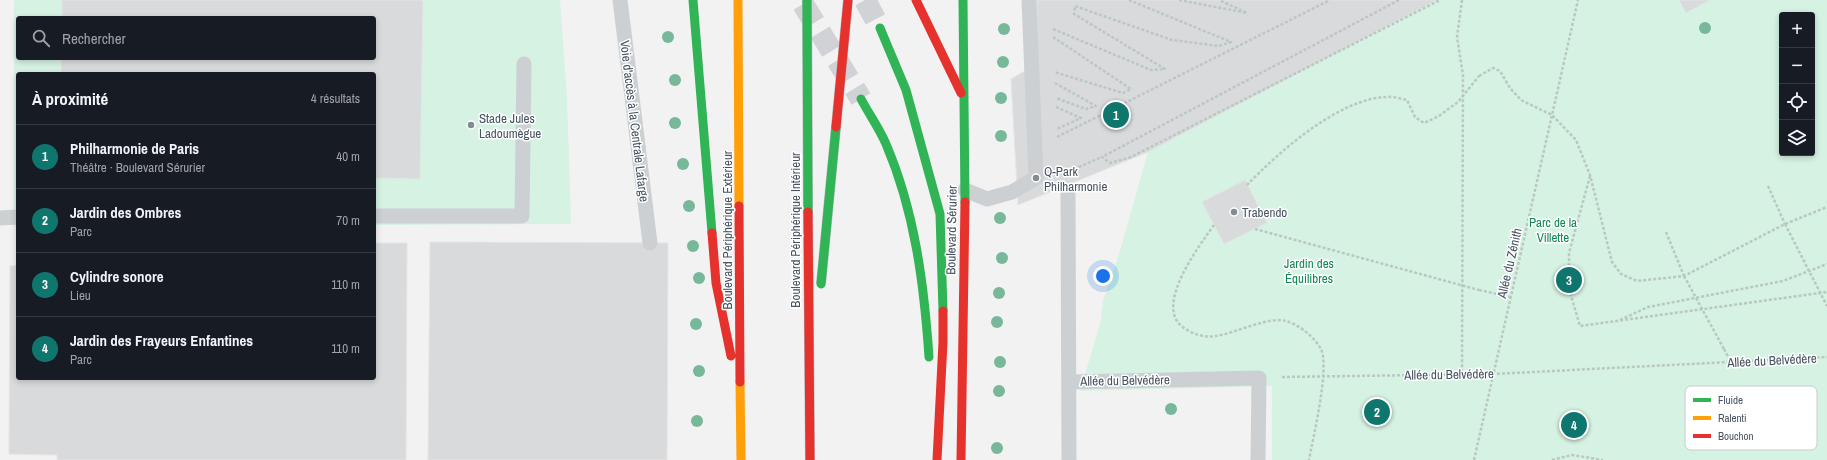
<!DOCTYPE html>
<html lang="fr">
<head>
<meta charset="utf-8">
<style>
	:root { --surface:#171b24; --page:#20242c; --text:#f1f3f6; --muted:#9ea1a6; --line:#363941; --accent:#0f766e }
	body { margin:0; font-family:"Archivo Narrow",sans-serif; background:var(--page); color:var(--text) }
	.controls { position:absolute; right:12px; top:12px; display:grid; overflow:hidden; border-radius:4px; box-shadow:0 2px 6px #0003 }
	.controls button { width:36px; height:36px; display:grid; place-items:center; padding:0; border:0; border-bottom:1px solid var(--line); background:var(--surface); color:var(--text); font:20px sans-serif }
	.you { position:absolute; left:1103px; top:276px; width:14px; height:14px; margin:-10px; border:3px solid #fff; border-radius:50%; background:#1a73e8; box-shadow:0 0 0 6px #1a73e833 }
	.badge { display:grid; place-items:center; width:26px; height:26px; border-radius:50%; background:var(--accent); color:#fff; font-size:13px; font-weight:700 }
	.pin { position:absolute; translate:-50% -50%; border:2px solid #fff; box-shadow:0 1px 4px #0006 }
	.list { margin:0; padding:0; list-style:none }
	h2 { display:flex; justify-content:space-between; align-items:center; height:52px; margin:0; padding:0 16px; font-size:17px }
	h2 small { font-size:13px; font-weight:400; color:var(--muted) }
	.list li { display:grid; grid-template-columns:26px 1fr auto; gap:12px; align-items:center; box-sizing:border-box; height:64px; padding:0 16px; border-top:1px solid var(--line) }
	.list b { display:block; font-size:15px; white-space:nowrap }
	.list p { margin:0; font-size:13px; white-space:nowrap; color:var(--muted) }
	.list em { font-size:13px; font-style:normal; color:var(--muted) }
	.icon { flex:none; width:22px; height:22px; fill:none; stroke:currentColor; stroke-width:2; stroke-linecap:round; stroke-linejoin:round }
	.map { position:relative; flex:none; width:1827px; height:460px; overflow:hidden }
	.search { position:absolute; background:var(--surface); box-shadow:0 2px 6px #0003; left:16px; top:16px; width:360px; height:44px; display:flex; align-items:center; gap:10px; box-sizing:border-box; padding:0 14px; border-radius:4px; color:var(--muted); font-size:15px }
	.panel { position:absolute; background:var(--surface); box-shadow:0 2px 6px #0003; left:16px; top:72px; width:360px; height:308px; border-radius:4px }
	.map>svg:first-child { display:block }
</style>
</head>
<body>
<div class="map">
<svg width="1827" height="460" viewBox="0 0 1827 460">
	<rect width="100%" height="100%" fill="#f2f2f2"/>
	<path fill="#d5f2e2" fill-rule="evenodd" d="M14,0H560L567,98L571,224L374,225V74H18V226H14ZM18,18H374V58H18Z
		M1437,0H1827V460H1272V386L1080,391L1100,324L1103,301L1120,251L1148,152ZM1782,15H1812V153H1782Z"/>
	<path fill="#d9dadc" stroke="#e4e4e5" d="M62,0H423L420,179L374,178V74H61V58H374V18H62Z
		M1037,0H1437L1148,152L1018,205L1011,79L1037,64Z
		M1679,0H1710L1686,13Z
		M1245,180L1267,223L1224,244L1202,202Z
		M430,242L668,243L667,460H428Z
		M374,243H407L406,460H57V455L9,454L10,266L18,265V378H374Z"/>
	<g fill="none" stroke-linecap="round" stroke-linejoin="round">
		<path stroke="#d0d2d5" stroke-width="22" stroke-dasharray="22 11" stroke-linecap="butt" d="M865,0L880,28
			M803,4L861,99"/>
		<path stroke="#bac8c3" stroke-width="2.5" stroke-dasharray="3 2" stroke-linecap="butt" d="M1179,0L1247,13L1219,0
			M1399,0L1102,157L1110,163L1131,157L1440,0
			M1462,0L1457,37L1463,75L1462,374
			M1053,29L1151,70L1165,69L1074,14L1075,6L1172,40L1219,46L1231,42L1129,0
			M1053,37L1131,89L1123,93L1054,72
			M1479,76L1493,68L1500,71L1510,88L1521,100L1552,115L1576,140L1590,175L1612,262L1621,274L1637,281L1684,276L1785,224L1827,207
			M1055,83L1096,106L1086,109L1056,98
			M1056,107L1081,118L1057,129
			M1057,137L1330,0
			M1074,169L1102,157
			M1590,176L1569,253V289L1580,326L1827,292
			M1247,185C1279,152 1338,99 1386,97C1393,96 1401,99 1407,100L1415,117L1424,123L1439,116
			M1768,186L1785,224
			M1214,225C1200,245 1152,307 1184,328C1193,334 1204,338 1215,336C1234,334 1268,316 1286,321C1300,325 1314,337 1321,349C1330,367 1313,438 1309,460
			M1666,232L1684,276
			M1479,290L1511,297
			M1620,320L1648,307L1783,281L1827,264
			M1724,349L1731,362
			M1282,377L1494,374L1827,357
			M1474,460L1578,0
			M1552,460L1572,455L1603,460"/>
		<path stroke="#cdd0d3" stroke-width="15" d="M620,0L650,243
			M965,190L987,199L1012,192L1036,178L1029,0
			M1068,191L1069,460
			M374,216H522L524,64
			M0,218L18,217
			M1070,382L1259,378L1258,460"/>
		<path stroke="#30b455" stroke-width="9" d="M693,0L712,233
			M963,0L965,202
			M880,28L906,90L940,214L943,311
			M861,99C869,114 879,128 886,144C915,212 924,284 929,357"/>
		<path stroke="#ff9f0a" stroke-width="9" d="M738,0L739,206
			M740,382L741,460"/>
		<path stroke="#e5322d" stroke-width="9" d="M916,0L961,93
			M739,206L740,382
			M712,233L716,283L731,356
			M937,460L943,342V311
			M961,460L965,202"/>
		<defs>
			<path id="fast-bridge" d="M807,0L808,212
				M821,284L836,127"/>
			<path id="jam-bridge" d="M836,127L848,0
				M808,212L810,460"/>
		</defs>
		<use href="#fast-bridge" stroke="#b6bbc2" stroke-width="10" stroke-linecap="butt"/>
		<use href="#jam-bridge" stroke="#b6bbc2" stroke-width="10" stroke-linecap="butt"/>
		<path stroke="#bac8c3" stroke-width="2.5" stroke-dasharray="3 2" stroke-linecap="butt" d="M1439,116L1458,102L1479,76
			M1785,224L1827,306
			M1255,229L1479,290
			M1684,276L1724,349"/>
		<use href="#fast-bridge" stroke="#30b455" stroke-width="9"/>
		<use href="#jam-bridge" stroke="#e5322d" stroke-width="9"/>
	</g>
	<g fill="#77b79a">
		<circle cx="1705" cy="28" r="6"/>
		<circle cx="1004" cy="29" r="6"/>
		<circle cx="668" cy="37" r="6"/>
		<circle cx="1003" cy="62" r="6"/>
		<circle cx="675" cy="80" r="6"/>
		<circle cx="1001" cy="98" r="6"/>
		<circle cx="675" cy="123" r="6"/>
		<circle cx="1001" cy="136" r="6"/>
		<circle cx="683" cy="164" r="6"/>
		<circle cx="689" cy="206" r="6"/>
		<circle cx="1000" cy="218" r="6"/>
		<circle cx="693" cy="246" r="6"/>
		<circle cx="1002" cy="258" r="6"/>
		<circle cx="699" cy="278" r="6"/>
		<circle cx="999" cy="293" r="6"/>
		<circle cx="997" cy="322" r="6"/>
		<circle cx="696" cy="324" r="6"/>
		<circle cx="1000" cy="362" r="6"/>
		<circle cx="699" cy="371" r="6"/>
		<circle cx="999" cy="391" r="6"/>
		<circle cx="1171" cy="409" r="6"/>
		<circle cx="697" cy="421" r="6"/>
		<circle cx="997" cy="448" r="6"/>
	</g>
	<g fill="#838b93" stroke="#fff" stroke-width="1.5">
		<circle cx="471" cy="125" r="4"/>
		<circle cx="1036" cy="178" r="4"/>
		<circle cx="1234" cy="212" r="4"/>
	</g>
	<g text-anchor="middle" stroke-width="3" stroke-linejoin="round" paint-order="stroke">
		<g font-size="13" fill="#475360" stroke="#fff" text-anchor="start">
			<text x="479" y="123">Stade Jules<tspan x="479" dy="15">Ladoumègue</tspan></text>
			<text x="1044" y="176">Q-Park<tspan x="1044" dy="15">Philharmonie</tspan></text>
			<text x="1242" y="217">Trabendo</text>
		</g>
		<g font-size="13" fill="#475360" stroke="#fff">
			<text transform="translate(635 121) rotate(83)" y="5">Voie d'accès à la Centrale Lafarge</text>
			<text transform="translate(727 230) rotate(-90)" y="5">Boulevard Périphérique Extérieur</text>
			<text transform="translate(795 230) rotate(-90)" y="5">Boulevard Périphérique Intérieur</text>
			<text transform="translate(951 230) rotate(-89)" y="5">Boulevard Sérurier</text>
			<text transform="translate(1509 263) rotate(-77)" y="5">Allée du Zénith</text>
			<text transform="translate(1772 360) rotate(-3)" y="5">Allée du Belvédère</text>
			<text transform="translate(1449 374) rotate(-1)" y="5">Allée du Belvédère</text>
			<text transform="translate(1125 380) rotate(-1)" y="5">Allée du Belvédère</text>
		</g>
		<g font-size="13" fill="#128752" stroke="#fff">
			<text x="1553" y="227">Parc de la<tspan x="1553" dy="15">Villette</tspan></text>
			<text x="1309" y="268">Jardin des<tspan x="1309" dy="15">Équilibres</tspan></text>
		</g>
	</g>
	<rect x="1685" y="386" width="132" height="64" rx="6" fill="#fff" stroke="#c8cbcf" stroke-width="1"/>
	<rect x="1693" y="398" width="18" height="4" fill="#30b455"/>
	<rect x="1693" y="416" width="18" height="4" fill="#ff9f0a"/>
	<rect x="1693" y="434" width="18" height="4" fill="#e5322d"/>
	<g font-size="11" fill="#475360">
		<text x="1718" y="404">Fluide</text>
		<text x="1718" y="422">Ralenti</text>
		<text x="1718" y="440">Bouchon</text>
	</g>
</svg>
<div class="controls">
<button>+</button>
<button>−</button>
<button><svg class="icon" aria-label="locate" viewBox="0 0 24 24"><circle cx="12" cy="12" r="6"/><path d="M12 2v4M12 18v4M2 12h4M18 12h4"/></svg></button>
<button><svg class="icon" aria-label="layers" viewBox="0 0 24 24"><path d="M12 4l9 5-9 5-9-5zM3 14l9 5 9-5"/></svg></button>
</div>
<div class="you"></div>
<div class="pin badge" style="left:1116px;top:115px">1</div>
<div class="pin badge" style="left:1377px;top:412px">2</div>
<div class="pin badge" style="left:1569px;top:280px">3</div>
<div class="pin badge" style="left:1574px;top:425px">4</div>
<div class="search"><svg class="icon" aria-label="search" viewBox="0 0 24 24"><circle cx="10" cy="10" r="6"/><path d="M15 15l6 6"/></svg>Rechercher</div>
<section class="panel">
<h2>À proximité<small>4 résultats</small></h2>
<ul class="list">
<li><span class="badge">1</span><div><b>Philharmonie de Paris</b><p>Théâtre · Boulevard Sérurier</p></div><em>40 m</em></li>
<li><span class="badge">2</span><div><b>Jardin des Ombres</b><p>Parc</p></div><em>70 m</em></li>
<li><span class="badge">3</span><div><b>Cylindre sonore</b><p>Lieu</p></div><em>110 m</em></li>
<li><span class="badge">4</span><div><b>Jardin des Frayeurs Enfantines</b><p>Parc</p></div><em>110 m</em></li>
</ul>
</section>
</div>
</body>
</html>
